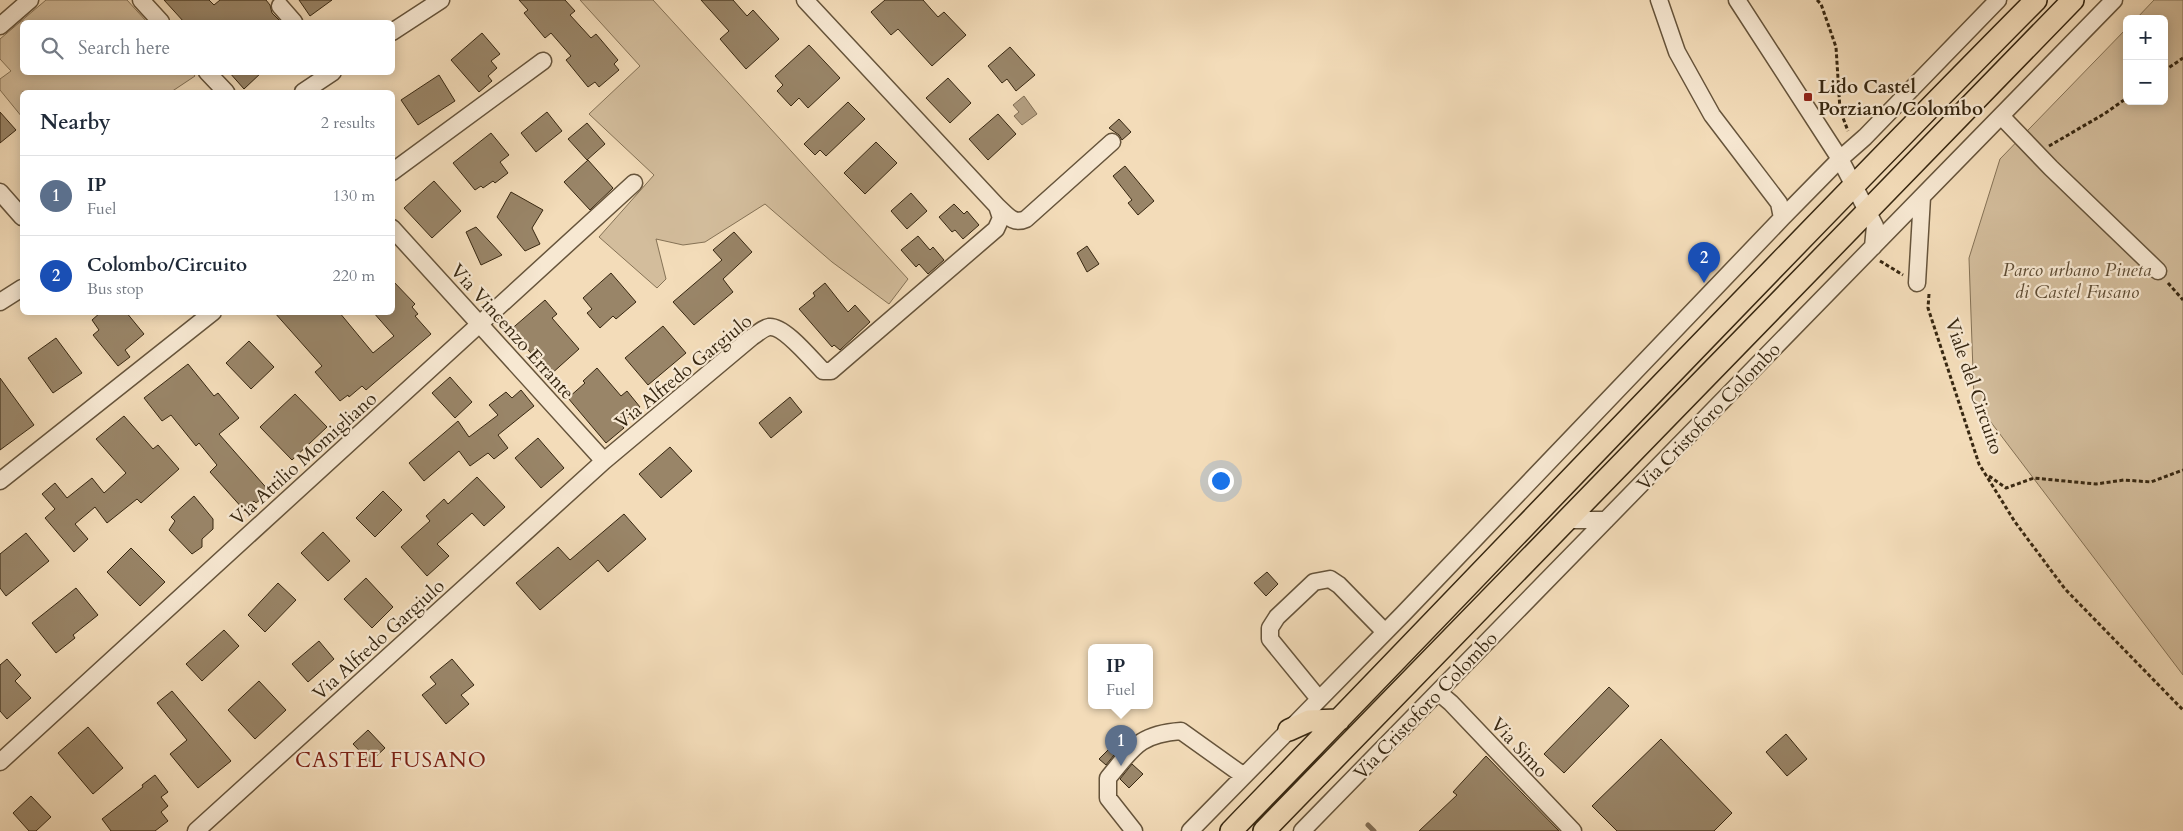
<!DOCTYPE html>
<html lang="en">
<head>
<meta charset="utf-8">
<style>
	:root { --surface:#fff; --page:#f2f2f3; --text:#1f2937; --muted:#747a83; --line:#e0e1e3; --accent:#ea580c }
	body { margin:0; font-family:Cardo,serif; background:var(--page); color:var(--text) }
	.controls { position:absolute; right:15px; top:15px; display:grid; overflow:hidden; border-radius:8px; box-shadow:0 2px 12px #0003 }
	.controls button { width:45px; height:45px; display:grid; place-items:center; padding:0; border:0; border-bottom:1px solid var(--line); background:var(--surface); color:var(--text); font:25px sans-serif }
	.you { position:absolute; left:1220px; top:480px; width:18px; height:18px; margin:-12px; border:4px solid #fff; border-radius:50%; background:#1a73e8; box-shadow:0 0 0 8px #1a73e833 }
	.badge { display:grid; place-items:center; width:32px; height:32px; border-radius:50%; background:var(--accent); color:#fff; font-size:16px; font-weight:700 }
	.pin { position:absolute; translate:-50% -41px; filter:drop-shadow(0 1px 2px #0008) }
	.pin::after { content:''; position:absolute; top:26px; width:18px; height:15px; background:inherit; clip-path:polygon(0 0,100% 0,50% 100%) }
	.popup { position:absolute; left:1088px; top:644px; width:65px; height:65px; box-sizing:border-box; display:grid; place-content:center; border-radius:8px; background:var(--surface); filter:drop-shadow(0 1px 4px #0005); font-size:16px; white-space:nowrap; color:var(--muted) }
	.popup b { font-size:19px; color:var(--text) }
	.popup::after { content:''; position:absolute; left:50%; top:100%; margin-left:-10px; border:10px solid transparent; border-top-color:var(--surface) }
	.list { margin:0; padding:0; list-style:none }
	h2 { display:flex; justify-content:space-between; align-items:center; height:65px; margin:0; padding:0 20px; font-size:21px }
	h2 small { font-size:16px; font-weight:400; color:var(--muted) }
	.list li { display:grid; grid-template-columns:32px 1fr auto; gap:15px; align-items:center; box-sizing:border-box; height:80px; padding:0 20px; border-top:1px solid var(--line) }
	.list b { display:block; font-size:19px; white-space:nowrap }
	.list p { margin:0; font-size:16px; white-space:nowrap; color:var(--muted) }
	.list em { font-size:16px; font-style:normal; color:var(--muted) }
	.icon { flex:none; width:28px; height:28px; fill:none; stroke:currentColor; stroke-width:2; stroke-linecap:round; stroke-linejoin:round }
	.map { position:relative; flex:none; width:2183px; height:831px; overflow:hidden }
	.search { position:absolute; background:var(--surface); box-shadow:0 2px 12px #0003; left:20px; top:20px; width:375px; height:55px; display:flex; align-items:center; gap:12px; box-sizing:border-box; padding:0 18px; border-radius:8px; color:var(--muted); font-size:19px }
	.panel { position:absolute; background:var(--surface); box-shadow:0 2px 12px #0003; left:20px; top:90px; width:375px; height:225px; border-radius:8px }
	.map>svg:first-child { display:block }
</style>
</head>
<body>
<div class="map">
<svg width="2183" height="831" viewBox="0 0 2183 831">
	<rect width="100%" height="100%" fill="#f3dcb9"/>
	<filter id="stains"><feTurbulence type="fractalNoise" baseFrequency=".004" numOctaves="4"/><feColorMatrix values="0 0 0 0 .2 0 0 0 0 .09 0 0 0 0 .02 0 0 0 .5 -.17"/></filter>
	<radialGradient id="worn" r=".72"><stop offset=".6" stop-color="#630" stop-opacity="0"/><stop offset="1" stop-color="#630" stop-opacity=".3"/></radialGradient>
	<path fill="#d3bd9c" stroke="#857256" d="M46,0H127L147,22H22V72H192L195,76L171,92H22V117L0,90V79L11,71L0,59V39Z
		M580,0H653L908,279L889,304L832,262L765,204L705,242L683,245L656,239L666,279L657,288L599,237L654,175L589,114L640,66Z
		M2154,0H2183V675L1974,400L1969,258L2000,159L2127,28V101H2164V19H2136Z"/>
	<path fill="#b39e80" stroke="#816e54" d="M1024,96L1037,114L1022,125L1014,116L1019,112L1013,105Z"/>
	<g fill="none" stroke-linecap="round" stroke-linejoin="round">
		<path stroke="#816e54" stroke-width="5" d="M1368,825L1374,831"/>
	</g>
	<path fill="#998568" stroke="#372711" d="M164,0H209L214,5L220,0H266L270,5L272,13L281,22H184Z
		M299,0H332L310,16Z
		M519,0H565L575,11L570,15L591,38L596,34L618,60L614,64L619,70L599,87L595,82L588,87L566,60L571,56L551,33L545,38L524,13L528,10Z
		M701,0H733L747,16L753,10L779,39L746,69L720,39L729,31Z
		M885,0H923L938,17L944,12L966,35L932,66L898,29L891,35L871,12Z
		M482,33L500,54L491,61L497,68L488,76L492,81L479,92L451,60Z
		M809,45L840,78L808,108L799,98L791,106L777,91L783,85L775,76Z
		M1010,47L1035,75L1016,91L1007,79L1002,83L988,66Z
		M229,72H262L244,89Z
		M439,75L455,101L418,125L401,100Z
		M948,78L971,103L950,123L926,98Z
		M848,102L865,119L826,156L820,150L815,155L804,144Z
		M0,112L16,130L0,143Z
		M547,112L562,131L536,152L521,133Z
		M998,114L1016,134L988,160L969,139Z
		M1119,119L1131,132L1122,140L1119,135L1109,128Z
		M587,123L605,144L587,160L568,139Z
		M491,133L509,155L500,162L508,173L495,183L493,181L483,188L481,186L475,190L453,163Z
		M876,142L897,163L865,194L844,173Z
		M588,160L613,188L590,210L564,182Z
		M1125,166L1154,201L1138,215L1128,203L1132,200L1113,176Z
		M434,181L461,211L432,238L404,208Z
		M511,192L543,210L532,228L540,244L525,251L497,217Z
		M911,193L927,211L907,229L891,211Z
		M954,204L964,214L967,211L979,225L963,239L955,230L952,232L939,217Z
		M476,227L502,255L481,265L466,232Z
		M734,232L752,252L723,279L733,292L694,325L673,302L722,260L713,250Z
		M918,236L930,250L933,247L944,260L928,274L919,264L916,267L901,250Z
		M1087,246L1099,264L1087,272L1077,253Z
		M611,273L636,302L616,319L613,316L600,328L587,313L592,309L583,298Z
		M392,280L415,304L412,307L418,314L415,316L431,334L366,390L362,386L349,397L348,395L340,401L315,372L322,366L274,312H339L373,353L394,336L373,312H392Z
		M825,283L848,312L855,305L870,322L840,350L834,345L832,347L799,309L815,296L813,293Z
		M545,300L557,314L552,318L579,349L550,375L523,344L520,346L508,332Z
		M101,312H126L144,334L125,350L130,357L118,366L93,335L99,330L92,320Z
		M663,326L686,353L648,385L625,358Z
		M56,338L82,373L53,393L28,358Z
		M249,341L274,367L251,389L226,363Z
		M188,364L214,396L218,393L239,418L219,434L270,492L256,503L254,501L244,510L210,472L217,465L199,443L196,446L171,415L162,421L144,398Z
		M597,368L621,396L627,391L640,407L621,424L624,428L606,443L568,398L585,383L583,381Z
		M450,377L472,402L455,418L432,393Z
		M0,378L34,425L0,450Z
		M521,390L534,406L498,435L508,448L494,459L488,453L470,466L459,451L424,481L409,463L458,421L469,437L498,415L489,405L506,392L512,398Z
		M295,394L327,427L292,460L260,427Z
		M790,397L802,412L771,438L759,423Z
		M124,416L153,449L158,445L179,469L141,503L137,499L107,523L95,507L75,524L88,539L74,552L45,518L55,509L42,494L55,483L67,498L92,478L104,493L126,473L96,439Z
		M538,438L564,468L541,488L515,458Z
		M670,447L692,471L661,498L639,474Z
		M477,477L505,507L484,526L472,513L437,544L449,556L427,576L401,547L430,521L426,516L444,499L448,504Z
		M383,491L402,510L375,537L356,518Z
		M194,496L213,519V529L202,539V547L192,554L169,530L175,521L171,517Z
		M624,514L646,539L608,572L598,560L540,610L516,583L558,547L570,560Z
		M323,532L350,561L328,581L301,553Z
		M26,533L49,561L6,596L0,588V554Z
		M131,548L165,582L140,606L107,572Z
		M1267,572L1278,584L1266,596L1254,583Z
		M366,578L393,607L372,628L344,599Z
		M278,583L296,600L265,632L248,615Z
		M76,588L98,615L73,635L75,638L56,653L32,623Z
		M224,630L239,646L202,681L186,664Z
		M319,641L334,659L308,682L292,664Z
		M7,659L21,675L15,681L31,698L7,719L0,711V665Z
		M452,659L474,685L461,695L469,704L446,724L422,695L436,684L430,677Z
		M259,681L286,710L255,739L228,710Z
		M1609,687L1629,706L1564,773L1544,754Z
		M172,691L231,761L198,788L170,754L187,740L157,703Z
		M88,727L123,768L93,794L58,753Z
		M368,730L385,748L370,762L353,744Z
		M1786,734L1807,759L1787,776L1766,752Z
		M1661,739L1732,813L1714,831H1617L1592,806Z
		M1113,745L1118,750L1106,765L1099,759Z
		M1486,756L1559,831H1419L1457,795L1453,792Z
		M1132,764L1143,774L1129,788L1120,779Z
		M155,775L168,792L161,797L168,806L161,812L168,821L155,831H111L102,819L143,787L142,785Z
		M31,796L51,817L36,831H29L13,813Z"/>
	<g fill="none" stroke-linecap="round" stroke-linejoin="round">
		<defs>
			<path id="minor" d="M141,0L161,22
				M1659,0L1677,52L1712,115L1779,203L1782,218
				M1737,0L1840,159L1875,226L1873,247
				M280,6L294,22
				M0,26L30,0
				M392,32L441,0
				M207,72L226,92
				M303,92L333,72
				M2001,116L2051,168L2158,271
				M392,172L543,61
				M0,192L22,217
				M997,206C1007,215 1013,225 1026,219L1112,142
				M392,228L604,461
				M1917,283L1922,197
				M0,302L22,288
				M0,481L213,312
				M1568,520H1606
				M1438,692L1451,703L1573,831
				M1319,699L1270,639V628L1277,617L1314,582L1330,579L1339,585L1385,632
				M0,762L634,183
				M196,831L604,461L752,337C757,334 763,328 769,327C784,325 812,360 823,371H831L996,229L1001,218L997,206L805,0
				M1134,831L1108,798V778C1133,748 1139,734 1181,731L1244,776
				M1190,831L1403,614L1782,218L1840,159L1865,137L1998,0
				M1302,831L2114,0"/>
			<path id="major" d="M1289,730L1309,721L1339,720
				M1231,831C1500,554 1764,274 2036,0
				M1264,831L2073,0"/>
		</defs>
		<use href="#minor" stroke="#66543b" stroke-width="19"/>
		<use href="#major" stroke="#372711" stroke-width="24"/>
		<path stroke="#372711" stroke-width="3" stroke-dasharray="4 2.5" stroke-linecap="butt" d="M1817,0L1821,4L1836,47L1840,110L1848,131
			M2164,71L2183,58
			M2049,146L2104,114L2127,98
			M1880,261L1903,275
			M2168,283L2183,300
			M1929,294L1928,308L1979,464L2015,522L2065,589L2183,710
			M1989,476L2006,488L2034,478L2096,484L2124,480L2151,482L2183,470"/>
		<use href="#minor" stroke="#f7e8d2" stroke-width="16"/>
		<use href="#major" stroke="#f3dcb9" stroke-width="21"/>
	</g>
	<rect fill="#8f2418" stroke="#f7e8d2" stroke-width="2" x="1803" y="92" width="10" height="10" rx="2.5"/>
	<g text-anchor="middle" stroke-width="4.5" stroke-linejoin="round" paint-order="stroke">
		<g font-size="19" font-weight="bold" fill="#372711" stroke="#f7e8d2" text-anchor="start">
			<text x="1818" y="93">Lido Castel<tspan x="1818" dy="22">Porziano/Colombo</tspan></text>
		</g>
		<g font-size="19" font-style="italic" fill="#5e4c34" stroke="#f7e8d2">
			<text x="2077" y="276">Parco urbano Pineta<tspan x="2077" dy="22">di Castel Fusano</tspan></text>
		</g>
		<g font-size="19" fill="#372711" stroke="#f7e8d2">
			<text transform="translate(513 331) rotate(48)" y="7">Via Vincenzo Errante</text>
			<text transform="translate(683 371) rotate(-39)" y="7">Via Alfredo Gargiulo</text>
			<text transform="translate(1975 386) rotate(71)" y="7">Viale del Circuito</text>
			<text transform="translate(1708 416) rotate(-46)" y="7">Via Cristoforo Colombo</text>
			<text transform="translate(303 458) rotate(-42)" y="7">Via Attilio Momigliano</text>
			<text transform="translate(378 639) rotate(-42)" y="7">Via Alfredo Gargiulo</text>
			<text transform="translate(1425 705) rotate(-46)" y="7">Via Cristoforo Colombo</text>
			<text transform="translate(1520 747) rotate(47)" y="7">Via Simo</text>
		</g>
		<g font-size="21" letter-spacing="1" fill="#7a1f14" stroke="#f7e8d2">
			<text x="391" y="767">CASTEL FUSANO</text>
		</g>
	</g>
	<rect width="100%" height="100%" filter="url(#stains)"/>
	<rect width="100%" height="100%" fill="url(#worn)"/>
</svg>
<div class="controls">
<button>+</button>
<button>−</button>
</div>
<div class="you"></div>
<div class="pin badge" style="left:1121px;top:766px;background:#5c6f8a">1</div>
<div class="popup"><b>IP</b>Fuel</div>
<div class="pin badge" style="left:1704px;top:283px;background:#1a4fb4">2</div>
<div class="search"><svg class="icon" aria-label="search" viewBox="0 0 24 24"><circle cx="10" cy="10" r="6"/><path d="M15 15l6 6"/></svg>Search here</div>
<section class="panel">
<h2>Nearby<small>2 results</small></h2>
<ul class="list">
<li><span class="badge" style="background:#5c6f8a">1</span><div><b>IP</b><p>Fuel</p></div><em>130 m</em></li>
<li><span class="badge" style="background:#1a4fb4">2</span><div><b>Colombo/Circuito</b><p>Bus stop</p></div><em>220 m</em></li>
</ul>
</section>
</div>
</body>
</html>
